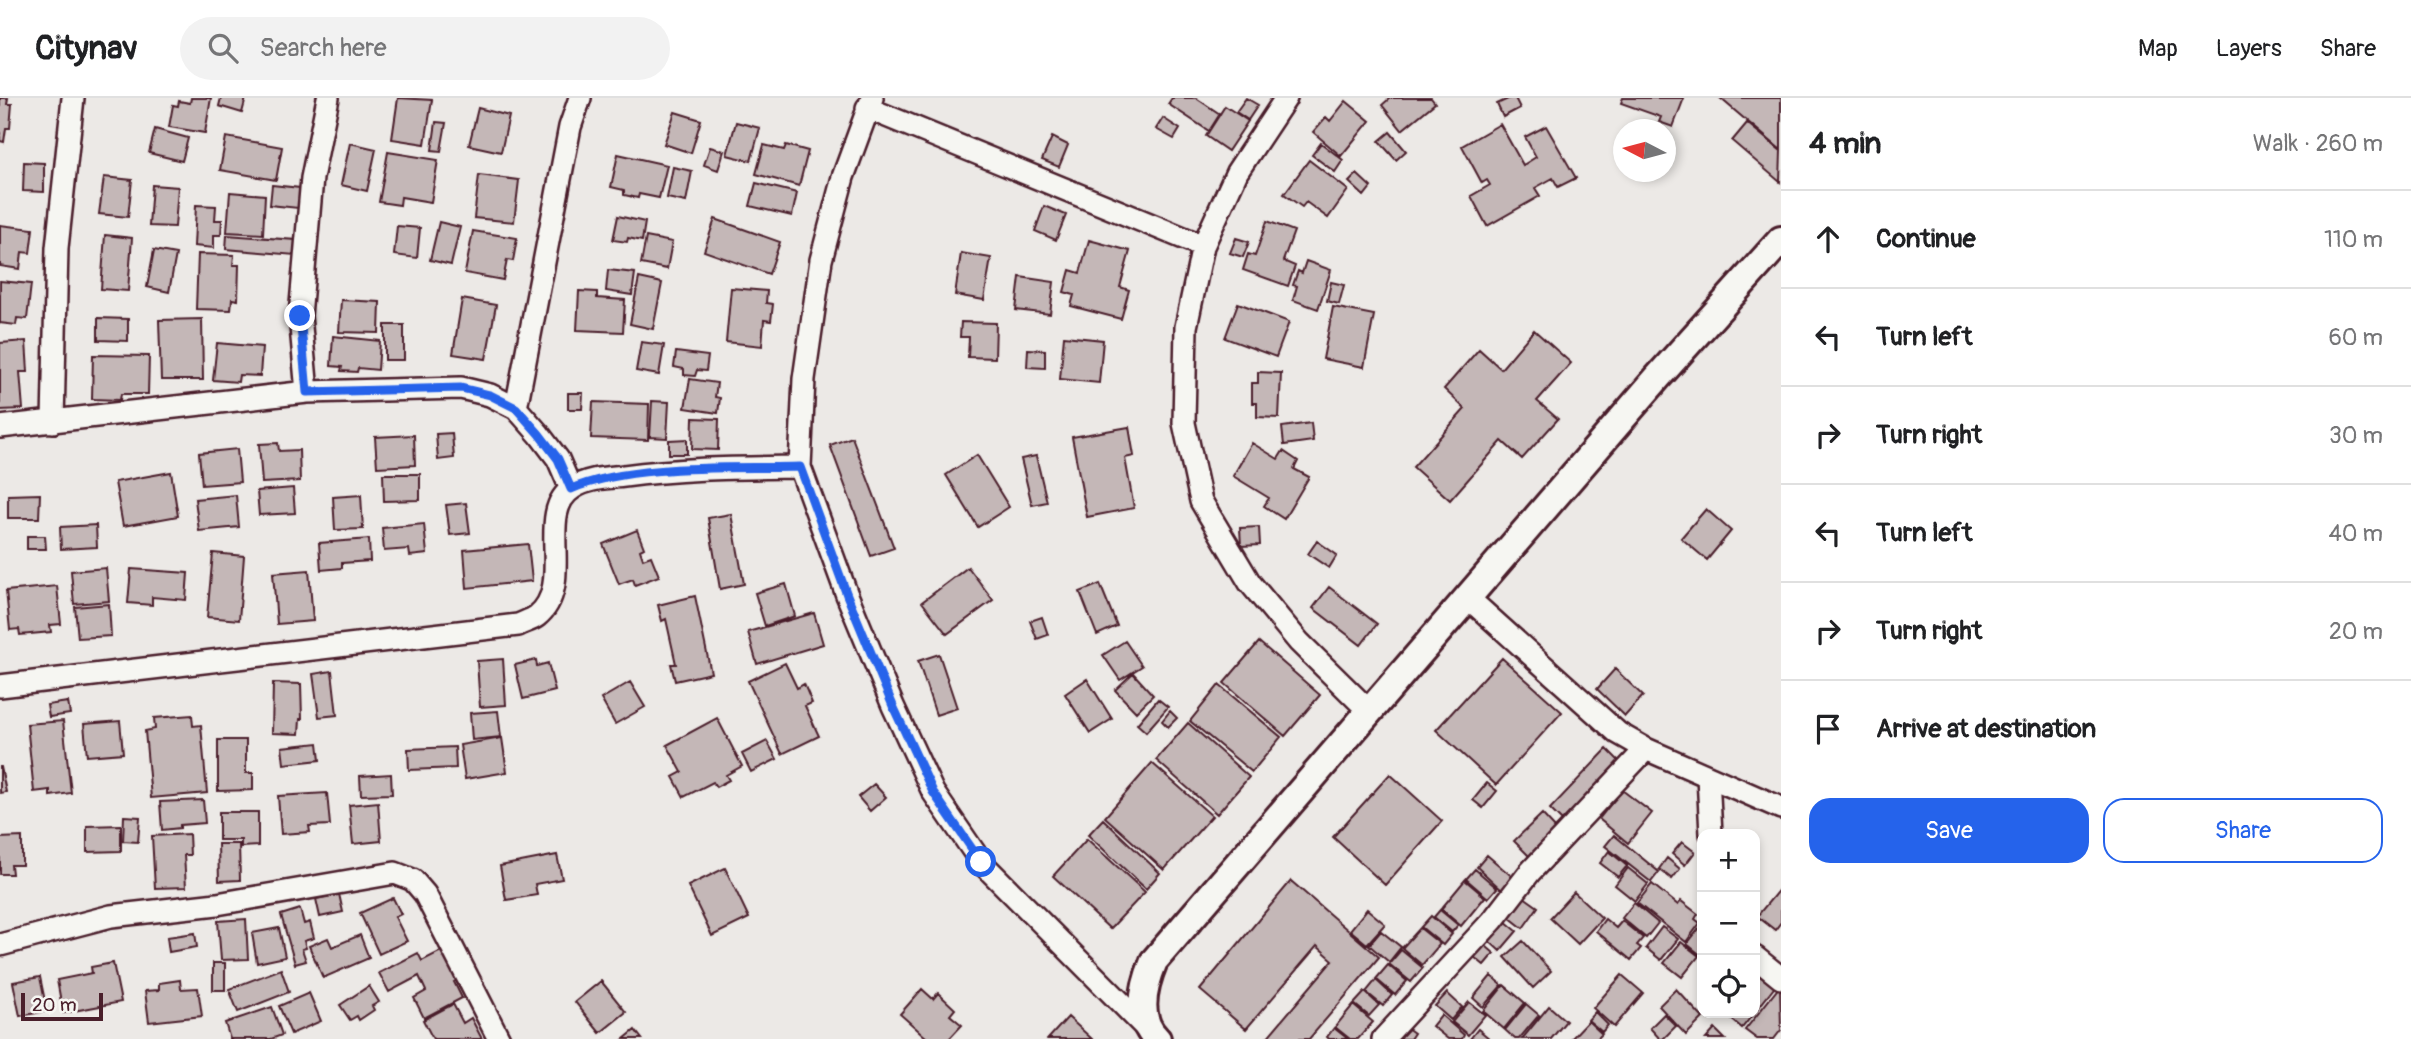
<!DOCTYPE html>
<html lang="en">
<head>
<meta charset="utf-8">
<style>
	:root { --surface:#fff; --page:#f2f2f2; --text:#202124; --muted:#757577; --line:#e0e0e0; --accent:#2563eb }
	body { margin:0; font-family:Pangolin,sans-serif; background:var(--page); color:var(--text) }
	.controls { position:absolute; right:21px; bottom:21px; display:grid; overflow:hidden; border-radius:14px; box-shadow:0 4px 10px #0003 }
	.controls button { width:63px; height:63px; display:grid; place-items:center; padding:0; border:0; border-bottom:2px solid var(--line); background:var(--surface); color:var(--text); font:35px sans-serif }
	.compass { position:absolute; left:1613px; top:21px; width:63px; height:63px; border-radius:50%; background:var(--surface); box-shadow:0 4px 10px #0003; rotate:276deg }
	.scale { position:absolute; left:21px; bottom:18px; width:82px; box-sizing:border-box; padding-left:7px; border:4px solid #4a1f2b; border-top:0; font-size:19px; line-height:24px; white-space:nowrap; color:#4a1f2b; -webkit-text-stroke:5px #f6f6f2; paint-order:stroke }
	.stop { position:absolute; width:21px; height:21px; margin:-16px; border:5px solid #2563eb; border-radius:50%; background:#fff }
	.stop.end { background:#2563eb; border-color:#fff; box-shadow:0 2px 7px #0008 }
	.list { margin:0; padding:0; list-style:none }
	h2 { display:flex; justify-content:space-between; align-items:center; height:91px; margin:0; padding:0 28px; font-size:30px }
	h2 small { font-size:23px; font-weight:400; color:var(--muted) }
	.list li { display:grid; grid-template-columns:46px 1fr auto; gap:21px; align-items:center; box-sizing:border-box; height:98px; padding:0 28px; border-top:2px solid var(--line) }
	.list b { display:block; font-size:26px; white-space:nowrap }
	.list em { font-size:23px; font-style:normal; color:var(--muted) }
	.actions { display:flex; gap:14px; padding:21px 28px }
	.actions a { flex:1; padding:16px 0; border:2px solid var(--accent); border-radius:21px; text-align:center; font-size:24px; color:var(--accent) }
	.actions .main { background:var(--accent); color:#fff }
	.icon { flex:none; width:38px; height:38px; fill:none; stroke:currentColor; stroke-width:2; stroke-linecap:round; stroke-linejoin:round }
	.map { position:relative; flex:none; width:1781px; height:941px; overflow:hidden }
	header { display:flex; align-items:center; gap:42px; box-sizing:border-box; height:98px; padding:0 35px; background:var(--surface); border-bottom:2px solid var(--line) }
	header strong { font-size:33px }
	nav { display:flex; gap:38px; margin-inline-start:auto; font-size:24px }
	.search { width:490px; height:63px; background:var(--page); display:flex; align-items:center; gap:18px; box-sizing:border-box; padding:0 24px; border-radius:38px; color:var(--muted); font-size:26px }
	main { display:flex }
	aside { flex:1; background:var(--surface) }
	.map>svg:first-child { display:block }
</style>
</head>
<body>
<header>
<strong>Citynav</strong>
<div class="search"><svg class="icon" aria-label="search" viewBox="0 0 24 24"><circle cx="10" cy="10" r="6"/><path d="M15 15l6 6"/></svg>Search here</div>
<nav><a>Map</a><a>Layers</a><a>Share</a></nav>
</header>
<main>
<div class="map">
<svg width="1781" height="941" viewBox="0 0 1781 941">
	<rect width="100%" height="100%" fill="#ece9e6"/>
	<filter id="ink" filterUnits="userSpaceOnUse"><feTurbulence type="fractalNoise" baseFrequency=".0143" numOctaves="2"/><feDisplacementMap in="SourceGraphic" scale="14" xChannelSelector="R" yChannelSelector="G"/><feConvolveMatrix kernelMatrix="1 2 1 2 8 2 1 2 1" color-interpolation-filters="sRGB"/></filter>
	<g filter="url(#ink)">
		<path fill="#c4b7b7" stroke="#4a1f2b" stroke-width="2" d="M0,0H8L7,6H12L10,30H6L4,44L0,43Z
			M191,0H211L205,35L169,29L173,7L178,8L179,3L190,5Z
			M221,0H246L242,15L219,8Z
			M398,0L432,2L425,46L392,41Z
			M1172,0H1196L1220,16L1209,33L1168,6Z
			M1246,0L1258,7L1248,22L1236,14Z
			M1390,0H1431L1435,5L1402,32L1382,7Z
			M1510,0H1515L1520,10L1503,19L1497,6Z
			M1623,0H1684L1673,29L1659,24L1661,19L1621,5Z
			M1720,0H1781V52Z
			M1346,3L1370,23L1341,58L1313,34L1326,19L1330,23Z
			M1225,8L1248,23L1228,53L1206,38Z
			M478,10L509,18L501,54L469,47Z
			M675,14L701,22L691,55L664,46Z
			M1163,20L1180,31L1174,41L1156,31Z
			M436,24L446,25L441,53L432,52Z
			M736,24L760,30L751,63L727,57Z
			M1747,25L1781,53L1780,84L1732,43Z
			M1500,26L1523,67L1536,59L1525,39L1546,28L1576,80L1558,89L1553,80L1535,90L1540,98L1487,128L1471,98L1490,87L1487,82L1482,85L1462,48Z
			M155,31L188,40L182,63L149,55Z
			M1390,34L1406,53L1396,62L1379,43Z
			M226,39L282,49L276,82L220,72Z
			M1052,39L1068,47L1059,69L1042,62Z
			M350,45L376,51L367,93L341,87Z
			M1321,45L1343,62L1335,74L1312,57Z
			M764,47L784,52L786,47L808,53L799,88L756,76Z
			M710,49L724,53L718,72L704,67Z
			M388,54L438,62L431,104L401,99L400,107L379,104Z
			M618,56L667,67L659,100L639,96L638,100L624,97V92L611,89Z
			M1309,62L1348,92L1328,120L1306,104L1302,109L1284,96Z
			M24,64L44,65V94L23,93Z
			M673,69L692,73L686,104L667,100Z
			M1357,76L1371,89L1364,98L1349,84Z
			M479,77L519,82L514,124L474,120Z
			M104,79L132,82L128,119L99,116Z
			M756,85L797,95L792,118L750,108Z
			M152,87L178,89L175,129L149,128Z
			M272,87L300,90L298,110L270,107Z
			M230,94L265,97L263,136L227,134Z
			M196,107L216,108L215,122H222L221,137H214V150L194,148Z
			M1044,108L1066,117L1056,142L1035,133Z
			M618,118L645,124L642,143L628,140L627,144L613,142Z
			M715,121L780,144L769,176L704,153Z
			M1267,123L1294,133L1283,163L1295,168L1288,188L1243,172L1248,156L1255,158Z
			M439,124L460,129L451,167L430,162Z
			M0,127L33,131L30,155L22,154L20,171L0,168Z
			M397,128L420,130L417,160L394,157Z
			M473,133L517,140L513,163L507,162L503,182L465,175Z
			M105,137L132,140L128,193L101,191Z
			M227,137L296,142L295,157L226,151Z
			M646,139L672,144L667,171L641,166Z
			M1236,140L1249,144L1243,159L1230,155Z
			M1089,142L1130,153L1120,189L1129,192L1121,221L1071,208L1074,197L1064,194L1070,172L1080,175Z
			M154,152L176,156L169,194L147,189Z
			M961,155L991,160L984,202L955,197Z
			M198,156L234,157L233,167H239L238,202L232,201L231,212L196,211Z
			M1306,163L1331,172L1318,211L1293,202L1297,188L1293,187L1298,173L1302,175Z
			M608,172L635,175L632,197L606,193Z
			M1020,179L1054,184L1050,216L1016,212Z
			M639,180L662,185L653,231L630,226Z
			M0,183L31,186L27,221L17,220L16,227L0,225Z
			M1331,184L1344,187L1339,206L1327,203Z
			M731,190L767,193L766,205L773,206L771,223L764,222L762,248L726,244Z
			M579,193L597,194V200L625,202L623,234L577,232Z
			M462,201L496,207L486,261L453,256Z
			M341,202L380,204L379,235L339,234Z
			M1238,205L1289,224L1276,259L1225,240Z
			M1333,209L1374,217L1364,269L1323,261Z
			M98,220L128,221V243L98,242Z
			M202,221L203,282H161L159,222Z
			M961,224L996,225L995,260L968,259L969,239H960Z
			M385,227H404V262H385Z
			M1534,232L1571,265L1537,303L1558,321L1522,361L1502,343L1450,402L1413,369L1465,311L1444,291L1479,251L1501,271Z
			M333,238L380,243L378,272L358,270L357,274L341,273L342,269L331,268Z
			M1064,238L1103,242L1099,285L1060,281Z
			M26,243L28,274H20L23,311L0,312V245Z
			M641,244L664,247L659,277L636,273Z
			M217,245L262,249L260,278L239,277L238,284L213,282Z
			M1028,251L1045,252V270L1027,269Z
			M676,254L708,258L706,273L697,272L695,278L684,277V271L674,269Z
			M93,257L149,258L148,296H121L120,302L92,301Z
			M1258,274L1281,275L1279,320L1257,319V305H1252V285H1258Z
			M690,281L717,285L715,299L720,300L718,315L685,310Z
			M568,295H583L582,311H568Z
			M652,303L669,304L667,340L650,339Z
			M593,304L649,306L648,342L591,340Z
			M693,320L719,321L718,352L692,351Z
			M1311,325L1313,343L1284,347L1282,329Z
			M1129,329L1134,358L1125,360L1134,410L1087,419L1072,339Z
			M452,335L454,360L438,362L436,336Z
			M414,337L415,367L377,369L375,339Z
			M852,339L894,450L871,458L830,347Z
			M687,341V356H669V342Z
			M278,345L279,353L299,352L300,383L262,385L259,346Z
			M1252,345L1278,361L1283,353L1298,363L1294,371L1309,379L1284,421L1264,408L1269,400L1233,378Z
			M237,351L240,384L202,387L199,355Z
			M977,357L1009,409L978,429L946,377Z
			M1036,358L1047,404L1032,407L1021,361Z
			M171,374L178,418L123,428L115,384Z
			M383,376H420V402L384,403Z
			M293,390L295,415L259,417L257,393Z
			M40,396L39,420H8V397Z
			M236,397L239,429L199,433L195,401Z
			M361,397L363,431L335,432L333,399Z
			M466,405L470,435L450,437L446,407Z
			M1706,411L1731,433L1707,462L1681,440Z
			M731,416L744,486L720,491L708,420Z
			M424,426L427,456L410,458L409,451L384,453L382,430Z
			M96,427L97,449L61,451L60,429Z
			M1259,429L1260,447L1241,448L1240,430Z
			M637,432L644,450L640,452L643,461L651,458L659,478L635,487L633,481L619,486L603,446Z
			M27,438H45L46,451H27Z
			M369,441L370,463L342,465V470L321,472L319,445Z
			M1317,443L1337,457L1329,470L1308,456Z
			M528,446L532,483L467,490L464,452Z
			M213,455L244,458L239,522L207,519Z
			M968,469L993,502L947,536L922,504Z
			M106,470L109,503L74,506L71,473Z
			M131,471L188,475L186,502L152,499V507L128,505Z
			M309,472L313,523L277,526L273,475Z
			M786,486L795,518L765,528L755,495Z
			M1100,486L1117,528L1097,537L1080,494Z
			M57,488L61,526L50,527L51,534L20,537L19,531L10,532L6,493Z
			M1329,489L1377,526L1361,547L1313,510Z
			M695,498L711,575L675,583L671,566H676L666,521L662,523L658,507Z
			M109,506L111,538L78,540L75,509Z
			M814,515L823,546L757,566L748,534Z
			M1042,519L1048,537L1037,541L1030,523Z
			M1125,543L1142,568L1120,582L1103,557Z
			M1259,544L1320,597L1285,638L1224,585Z
			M939,556L957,610L936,617L918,563Z
			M1502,560L1562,614L1496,687L1436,632Z
			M503,561L506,607L480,609L477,563Z
			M536,562L537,568L548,565L555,593L523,601L515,567Z
			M785,565L797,590L804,586L812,605L805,608L819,638L782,656L748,583Z
			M1615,571L1643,598L1625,618L1597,591Z
			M332,573L337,617L319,619L313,576Z
			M1133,575L1153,597L1136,614L1115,592Z
			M1087,581L1112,621L1090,635L1065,596Z
			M630,584L645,609L615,626L601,601Z
			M273,585L301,586L302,621H300L299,636L272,635Z
			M1219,587L1281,639L1252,674L1190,623Z
			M1158,601L1168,609L1146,634L1137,626Z
			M68,604L70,616L49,619L47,607Z
			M498,613L501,639L472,642L470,615Z
			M1170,613L1177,620L1168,629L1162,623Z
			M192,617L193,628L201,627L207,695L151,700L145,633L155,631L154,620Z
			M717,620L742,668L726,677L729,682L716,689L713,684L684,699L673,679L682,674L667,647Z
			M63,623L71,695L50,698V692L34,694L27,626Z
			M120,623L123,655L87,658L84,626Z
			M1188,625L1249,679L1217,716L1156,662Z
			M502,640L507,674L465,681L460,647Z
			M218,642H246V675H253V692L218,693Z
			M767,643L777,661L751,674L742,656Z
			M318,645L320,662L284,666L282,649Z
			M455,649L456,670L409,672L408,651Z
			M1607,651L1619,663L1586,698L1589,700L1565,726L1550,711Z
			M1152,665L1212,718L1164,772L1105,719Z
			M1,669L6,694L0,695V669Z
			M391,676L392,696L361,697L360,678Z
			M1390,676L1442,723L1385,787L1333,739Z
			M1487,685L1497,693L1483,710L1473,702Z
			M874,686L886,699L870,713L858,699Z
			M1622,692L1652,715L1628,745L1599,721Z
			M327,695L330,727L309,728L310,734L281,736L278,698Z
			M203,702L205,725L180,727V730L162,732L160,704Z
			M378,704L381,743L353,746L349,707Z
			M219,714H258V748L241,749V742H219Z
			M1542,716L1556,731L1529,758L1514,743Z
			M124,718L140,719L138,744L123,743Z
			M1103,721L1160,775L1146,791L1088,737Z
			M121,727V753L87,754V728Z
			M189,736L190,757H184L186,789L155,790L152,738Z
			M1614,737L1659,774L1651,784L1605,748Z
			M22,739V767H11L12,776H0V740Z
			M1087,741L1145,794L1110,831L1053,778Z
			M1682,744L1695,754L1685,767L1672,756Z
			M218,746H239L240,782L219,783Z
			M1609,753L1627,768L1618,779L1600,765Z
			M557,757L562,781L535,786L537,797L506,802L500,768Z
			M1487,757L1515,781L1504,794L1477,769Z
			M1667,760L1680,771L1672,781L1659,771Z
			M725,770L749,820L712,838L688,788Z
			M1628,770L1648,786L1635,803L1615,787Z
			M1475,771L1497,790L1488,800L1466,781Z
			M1465,782L1485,799L1461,828L1441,811Z
			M1291,783L1379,859L1309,941H1266L1333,862L1317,848L1246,931L1200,892Z
			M1652,786L1678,807L1681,803L1698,816L1695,821L1700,825L1686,844L1637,805Z
			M1781,789V824L1775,832L1757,818Z
			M1574,794L1602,820L1578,846L1550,820Z
			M339,796L343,814L320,819L316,801Z
			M1524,799L1538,809L1523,830L1509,819Z
			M393,800L401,816L395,819L407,843L379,856L360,815Z
			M1634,805L1658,825L1646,840L1622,820Z
			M300,811L304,826L310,824L314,840L304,843L306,850L302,851L306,863L295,866L281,817Z
			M1367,811L1385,826L1367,846L1350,832Z
			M1440,812L1458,827L1452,834L1434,819Z
			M1431,818L1452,836L1443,847L1421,829Z
			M246,821L248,861L221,862L218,823Z
			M1605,821L1616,830L1622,823L1643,840L1637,847L1641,850L1631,862L1596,833Z
			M1505,823L1517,833L1500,853L1489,843Z
			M1702,827V858L1687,846Z
			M1662,829L1678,841L1661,862L1646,850Z
			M279,830L285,859L257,865L252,835Z
			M1420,830L1440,846L1422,867L1402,850Z
			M1381,833L1401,849L1389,864L1369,847Z
			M195,835L197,849L169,854L167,839Z
			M360,837L369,860L323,880L309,848L328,840L332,849Z
			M1480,843L1494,855L1484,867L1469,855Z
			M1523,843L1551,873L1533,890L1505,859Z
			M1681,844L1699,858L1682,879L1664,865Z
			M443,852L458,882L454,884L462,900L424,920L414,900L426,893L419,878L389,894L379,875L418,855L422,863Z
			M1401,852L1423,870L1411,884L1389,866Z
			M113,865L121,904L63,915L57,882L92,875L91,869Z
			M213,865H225V892H213Z
			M1388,867L1407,883L1395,897L1376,881Z
			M281,871L289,894L238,914L229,891Z
			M1759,871L1777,886L1755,914V876Z
			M1622,877L1643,895L1614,929L1593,910Z
			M1491,878L1502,887L1483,909L1473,900Z
			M40,879L47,913L20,918L13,884Z
			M180,882L181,891L198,890L202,918L149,924L145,893L159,892V885Z
			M1376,882L1392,897L1383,908L1366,894Z
			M601,883L626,914L600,935L575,904Z
			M1504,887L1525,905L1504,931L1483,913Z
			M369,888L379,904L372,908L374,912L359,922L357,918L350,922L340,907Z
			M1780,888L1781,932L1774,941H1757L1745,932Z
			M922,891L933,901L938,895L955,911L950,917L962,927L949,941H928L900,916Z
			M1676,891L1703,920L1686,937L1659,908Z
			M1365,894L1379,907L1369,918L1354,906Z
			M309,895L321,923L291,936L279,908Z
			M1447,895L1462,909L1451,922L1435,908Z
			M1469,904L1485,917L1468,937L1452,924Z
			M453,906L463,925L471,920L482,941H433L423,922Z
			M1526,906L1539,917L1519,941H1515L1505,932Z
			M1353,907L1373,924L1358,941H1350L1335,929Z
			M1549,908L1566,923L1551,941H1522Z
			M272,909L282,937L271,941H230L225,925Z
			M1595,914L1608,927L1602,934L1588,922Z
			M1724,915H1754L1742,930Z
			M1664,916L1676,928L1663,941H1660L1650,930Z
			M1441,917L1464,937L1462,941H1448L1432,928Z
			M1068,919L1092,941H1048Z
			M1588,923L1602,936L1597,941H1571Z
			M1403,927L1414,935L1410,941H1393Z
			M1334,930L1348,941H1329L1327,939Z
			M1478,931L1490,941H1470Z
			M1715,931L1725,941H1706Z
			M635,932L642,941H624Z"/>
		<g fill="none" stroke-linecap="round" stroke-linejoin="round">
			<defs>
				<path id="minor" d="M872,0L843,79L821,162L804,281L800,369L847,497L893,608L933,694L981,764L1151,935
					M1286,0L1237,74L1203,148L1186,229L1184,325L1201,403L1250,485L1299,544L1369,613
					M867,10L1203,148
					M307,294L300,218L312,80L328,0
					M516,310L570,29L580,0
					M53,324L57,150L73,0
					M0,329L307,294L461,290L490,297L516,310L539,336L558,361L571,391
					M1467,499L1618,635L1646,651L1781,710
					M0,588L518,527C524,524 532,522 537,518C576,487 534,414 573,390C588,380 607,380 624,378C683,370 741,370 800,369
					M1708,678L1711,736
					M0,847L111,818L217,806L395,775L413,782L425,796L499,941
					M1755,859L1781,880
					M1383,941L1493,822L1530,774L1646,651"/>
				<path id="tertiary" d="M1157,941C1135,921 1144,887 1154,863L1658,279L1781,142"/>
			</defs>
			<use href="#minor" stroke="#4a1f2b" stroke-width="26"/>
			<use href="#tertiary" stroke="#4a1f2b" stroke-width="32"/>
			<use href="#minor" stroke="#f6f6f2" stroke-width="21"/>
			<use href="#tertiary" stroke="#f6f6f2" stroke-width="26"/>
		</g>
	</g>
	<g fill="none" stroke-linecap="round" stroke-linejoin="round" filter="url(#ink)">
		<path stroke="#2563eb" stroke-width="9" d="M300,218L307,294L461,290L490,297L516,310L539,336L558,361L571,391C633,365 732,371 800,369L847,497L893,608L933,694L981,764"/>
	</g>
</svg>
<div class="controls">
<button>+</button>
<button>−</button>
<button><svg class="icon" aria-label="locate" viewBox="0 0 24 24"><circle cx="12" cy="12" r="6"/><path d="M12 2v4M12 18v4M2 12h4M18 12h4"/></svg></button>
</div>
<svg class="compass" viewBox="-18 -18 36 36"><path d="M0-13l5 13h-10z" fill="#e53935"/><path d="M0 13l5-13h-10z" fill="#757577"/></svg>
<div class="scale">20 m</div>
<div class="stop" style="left:981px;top:764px"></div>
<div class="stop end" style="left:300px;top:218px"></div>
</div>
<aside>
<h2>4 min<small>Walk · 260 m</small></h2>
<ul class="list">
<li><svg class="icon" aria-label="ahead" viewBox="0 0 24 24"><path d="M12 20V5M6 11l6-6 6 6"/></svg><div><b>Continue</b></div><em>110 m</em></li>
<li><svg class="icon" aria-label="left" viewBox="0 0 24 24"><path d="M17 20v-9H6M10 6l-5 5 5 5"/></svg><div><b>Turn left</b></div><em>60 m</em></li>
<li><svg class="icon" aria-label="right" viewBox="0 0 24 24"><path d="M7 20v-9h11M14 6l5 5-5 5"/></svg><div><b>Turn right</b></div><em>30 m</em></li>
<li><svg class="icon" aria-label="left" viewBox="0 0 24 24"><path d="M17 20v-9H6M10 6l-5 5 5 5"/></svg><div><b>Turn left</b></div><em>40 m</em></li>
<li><svg class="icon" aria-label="right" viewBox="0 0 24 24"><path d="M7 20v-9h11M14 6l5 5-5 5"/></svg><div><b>Turn right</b></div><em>20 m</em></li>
<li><svg class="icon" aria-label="arrive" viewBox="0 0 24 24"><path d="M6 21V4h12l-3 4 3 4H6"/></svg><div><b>Arrive at destination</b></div></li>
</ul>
<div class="actions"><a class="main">Save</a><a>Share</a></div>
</aside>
</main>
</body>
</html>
